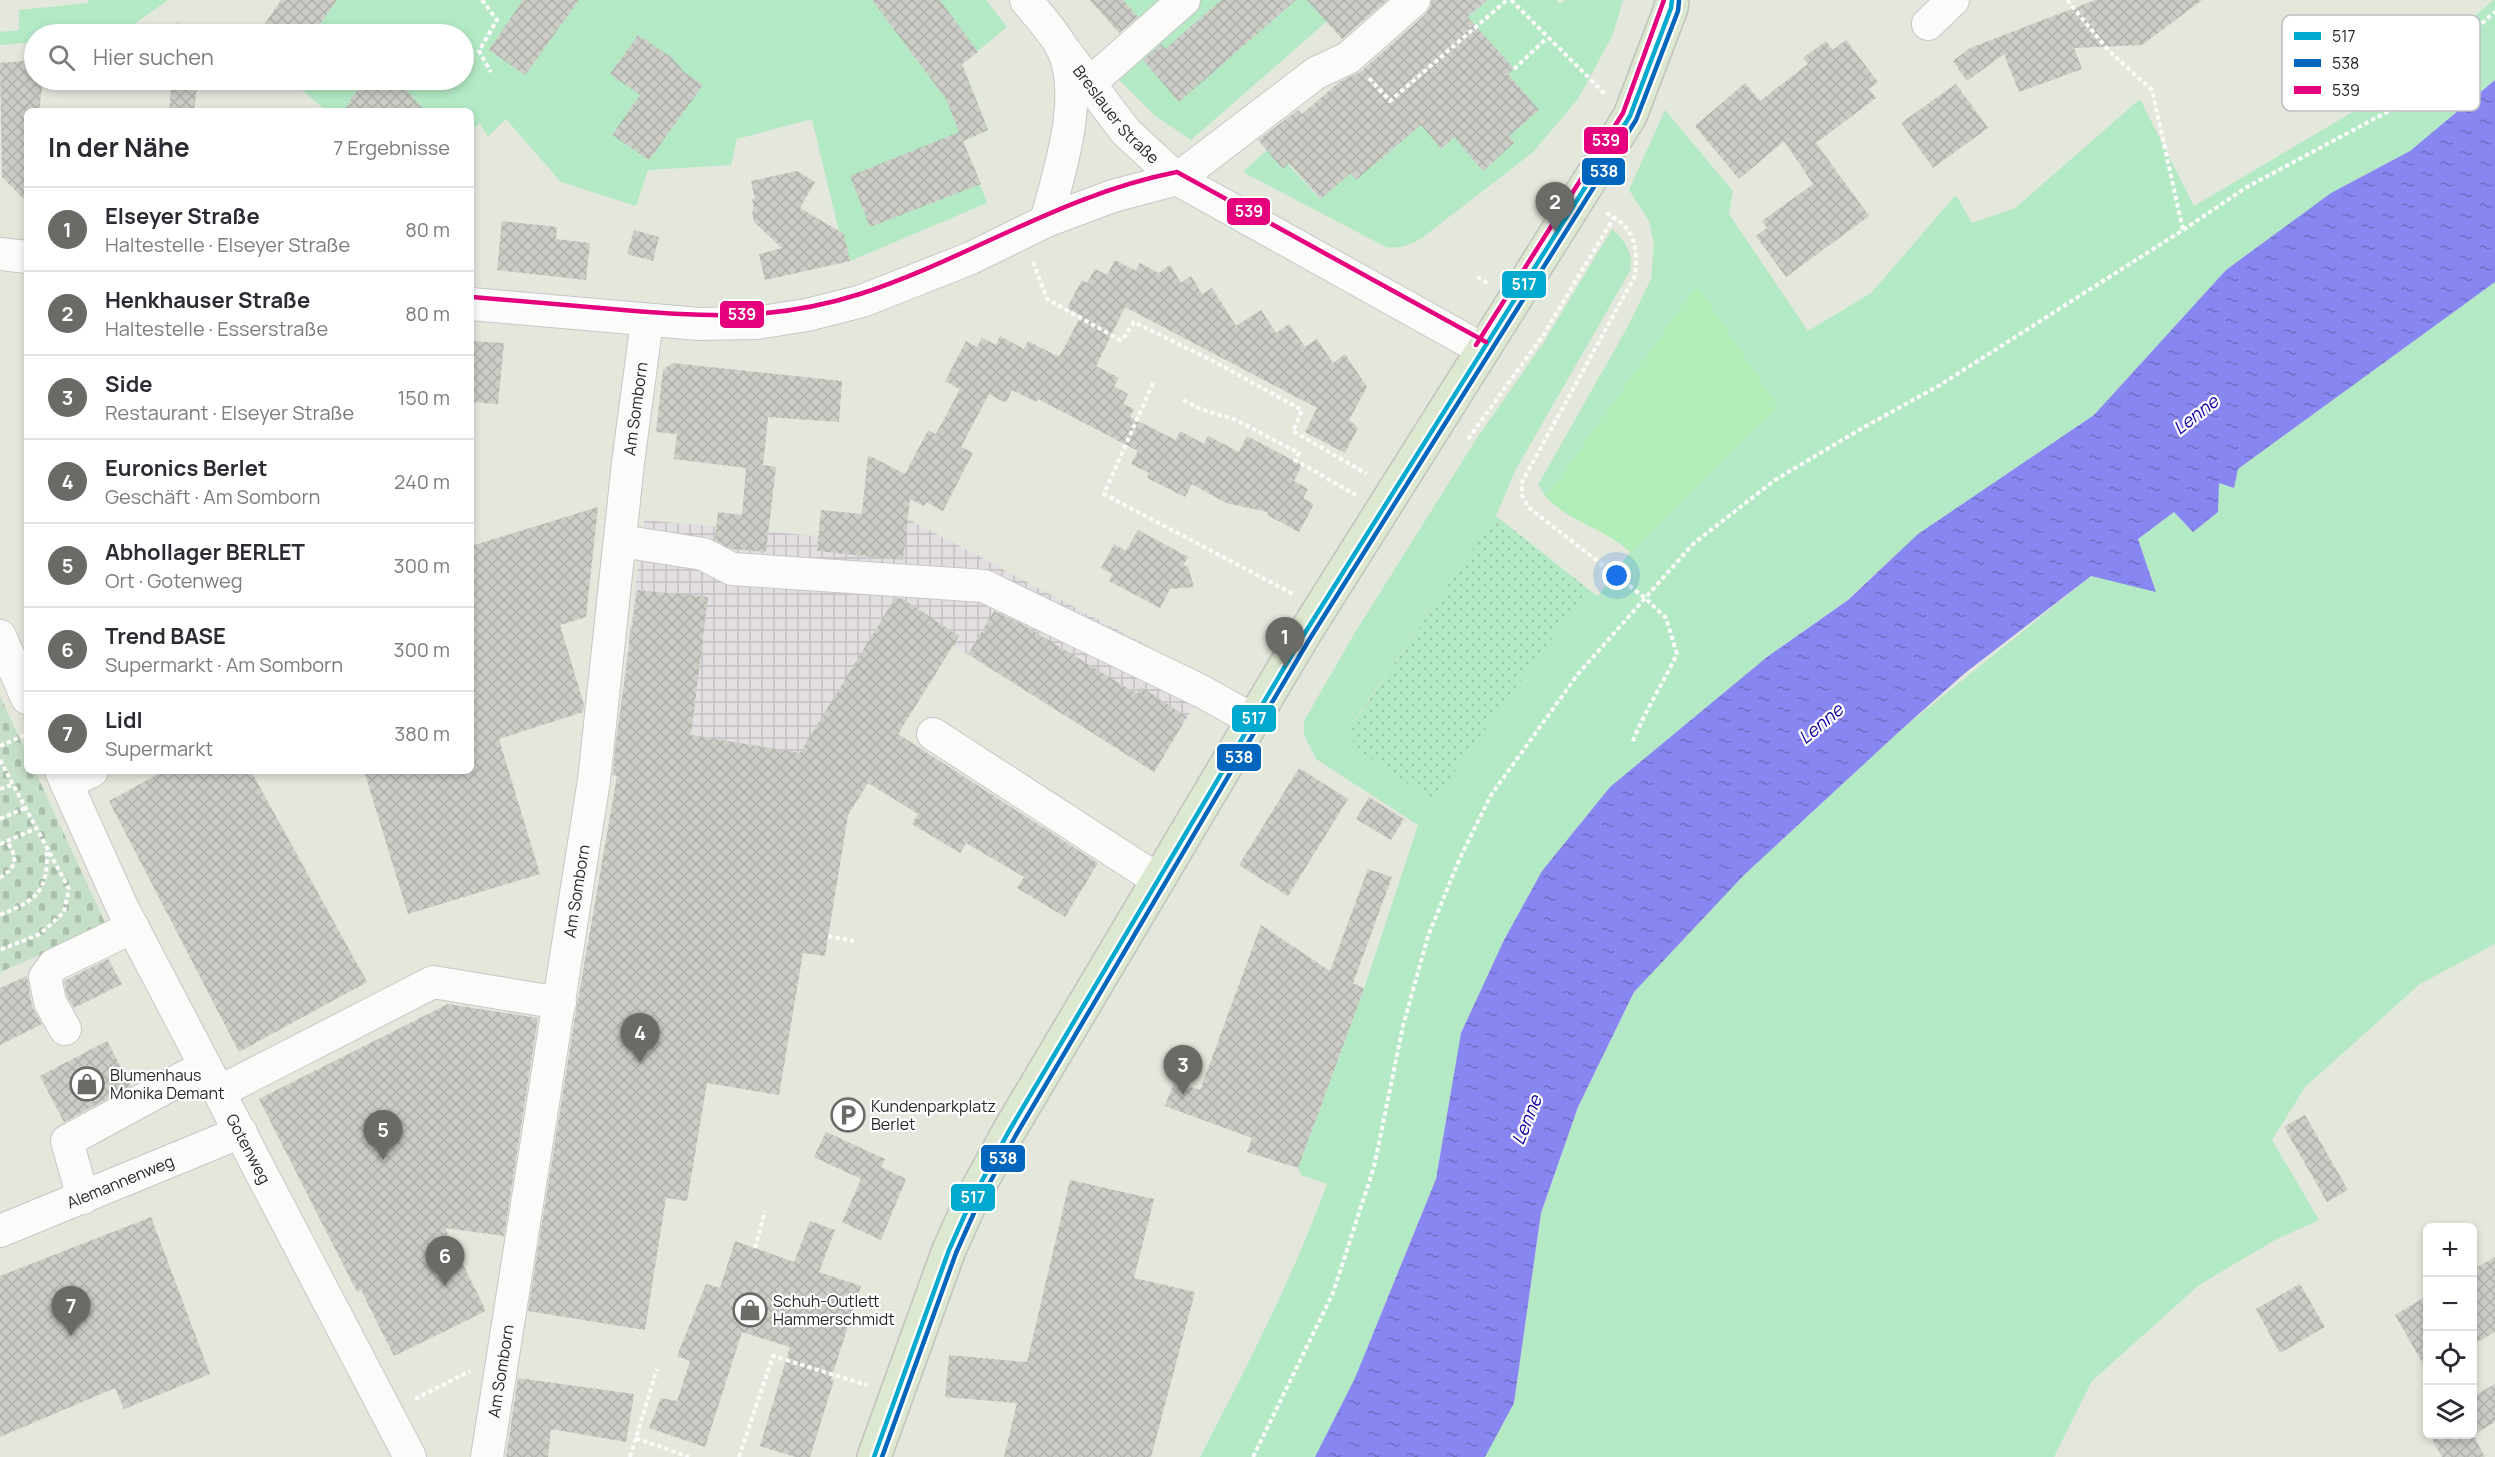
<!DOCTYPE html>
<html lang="de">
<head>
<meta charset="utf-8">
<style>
	:root { --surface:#fff; --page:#f7f7f7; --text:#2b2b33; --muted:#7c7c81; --line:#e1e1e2; --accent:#6a6b67 }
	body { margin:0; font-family:Manrope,sans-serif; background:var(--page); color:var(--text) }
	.controls { position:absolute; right:18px; bottom:18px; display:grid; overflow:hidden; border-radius:9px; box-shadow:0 3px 9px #0003 }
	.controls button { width:54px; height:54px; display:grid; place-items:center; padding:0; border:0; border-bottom:2px solid var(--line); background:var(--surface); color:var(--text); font:30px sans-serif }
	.you { position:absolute; left:1617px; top:576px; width:21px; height:21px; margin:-15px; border:4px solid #fff; border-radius:50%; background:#1a73e8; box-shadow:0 0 0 9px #1a73e833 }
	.badge { display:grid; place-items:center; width:39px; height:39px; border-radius:50%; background:var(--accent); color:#fff; font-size:20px; font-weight:700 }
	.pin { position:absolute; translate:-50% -50px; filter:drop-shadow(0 2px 3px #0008) }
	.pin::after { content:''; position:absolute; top:32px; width:21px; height:18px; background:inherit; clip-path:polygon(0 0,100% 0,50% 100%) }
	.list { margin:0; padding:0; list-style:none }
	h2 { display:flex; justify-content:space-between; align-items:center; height:78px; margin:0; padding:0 24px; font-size:26px }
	h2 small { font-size:20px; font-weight:400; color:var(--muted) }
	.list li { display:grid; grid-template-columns:39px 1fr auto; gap:18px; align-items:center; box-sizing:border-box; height:84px; padding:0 24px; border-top:2px solid var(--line) }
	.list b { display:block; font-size:22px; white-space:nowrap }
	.list p { margin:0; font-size:20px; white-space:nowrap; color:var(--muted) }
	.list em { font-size:20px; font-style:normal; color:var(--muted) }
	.icon { flex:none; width:33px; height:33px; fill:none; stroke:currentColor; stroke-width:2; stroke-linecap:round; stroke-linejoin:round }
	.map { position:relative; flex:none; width:2495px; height:1457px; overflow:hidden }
	.search { position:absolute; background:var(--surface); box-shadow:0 3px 9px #0003; left:24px; top:24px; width:450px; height:66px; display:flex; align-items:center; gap:15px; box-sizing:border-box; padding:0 21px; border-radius:33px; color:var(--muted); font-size:22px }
	.panel { position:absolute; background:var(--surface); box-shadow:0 3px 9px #0003; left:24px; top:108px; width:450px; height:666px; border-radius:9px }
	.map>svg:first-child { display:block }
</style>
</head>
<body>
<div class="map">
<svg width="2495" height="1457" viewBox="0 0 2495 1457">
	<defs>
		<pattern id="industrial-grid" width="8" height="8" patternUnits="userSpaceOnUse" patternTransform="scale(1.5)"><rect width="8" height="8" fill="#e3dfe0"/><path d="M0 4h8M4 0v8" fill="none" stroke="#c3bfc0"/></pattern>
		<pattern id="cemetery-stones" width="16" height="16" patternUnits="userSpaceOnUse" patternTransform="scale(1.5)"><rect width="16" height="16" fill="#c6dfc8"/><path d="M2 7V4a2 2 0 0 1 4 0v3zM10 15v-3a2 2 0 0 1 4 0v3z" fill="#aabfac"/></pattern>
		<pattern id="park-dots" width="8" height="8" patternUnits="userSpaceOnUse" patternTransform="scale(1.5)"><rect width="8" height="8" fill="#b4e9c5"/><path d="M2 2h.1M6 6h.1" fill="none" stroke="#9bc8a9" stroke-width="1.8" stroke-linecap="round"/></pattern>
		<pattern id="water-ripples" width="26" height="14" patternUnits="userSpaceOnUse" patternTransform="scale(1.5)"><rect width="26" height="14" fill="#8887f2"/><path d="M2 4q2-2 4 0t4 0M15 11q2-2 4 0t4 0" fill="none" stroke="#6f6ec4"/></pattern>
		<pattern id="building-cross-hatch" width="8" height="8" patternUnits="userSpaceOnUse" patternTransform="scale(1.5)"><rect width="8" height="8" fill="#cbcdc6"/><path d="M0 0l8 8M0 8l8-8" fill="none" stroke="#aeb0aa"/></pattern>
	</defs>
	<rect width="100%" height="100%" fill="#e4e7dc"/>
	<path fill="url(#industrial-grid)" d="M863,495L1210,679L1154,772L953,645L849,813L612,775L644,520L859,540Z"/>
	<path fill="#b4e9c5" d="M88,0H168L123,32L97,34H34V42L0,45V32L19,30V10L88,3Z
		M337,0H986L1007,27L962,64L988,130L963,141L987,203L850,261L844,235L840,236L812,119L737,139L731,165L648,170L636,206L561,182L506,119L488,137L480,123L471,130V111H326L291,80H464V34H313Z
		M1123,0H1173L1145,26Z
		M1193,0H1361L1331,26L1326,22L1191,140L1154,115L1112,73Z
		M1487,0H1556L1560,4L1565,0H1623L1613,34L1578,99L1533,152L1422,238C1410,245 1401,249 1386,247L1243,172L1267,150L1282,168L1288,164L1320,199L1351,173L1356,179L1395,81Z
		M2493,0H2495V80L2410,151L2331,193L2226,270L2094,415L1918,534L1847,600L1767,657L1610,787L1542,871L1504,940L1461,1033L1436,1179L1355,1378L1315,1457H1200C1246,1368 1293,1278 1327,1184L1301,1175L1298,1168L1364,989L1418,825L1316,759L1304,735V721L1354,634L1477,438L1544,342L1612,229C1625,242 1634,252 1630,271L1515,471L1496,516L1353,722L1355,748L1433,801L1588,589L1598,596L1630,552L1778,407L1697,286L1546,497L1538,485L1628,326L1651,279L1654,244L1649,221L1629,190L1665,110L1733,191L1729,214L1808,331L1871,293L1956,195L1972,223L2015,208L2140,99L2194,206L2430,66L2459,30Z
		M2495,282V944L2420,984L2305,1087L2272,1140L2319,1220L2275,1240L2199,1285L2092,1381L2054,1457H1485L1514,1403L1541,1214L1578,1107L1634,992L1744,875L1902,729L2091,576L2156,591L2138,539L2174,512L2193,532L2218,483L2234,488L2238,469Z"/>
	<path fill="url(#cemetery-stones)" d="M0,696L27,754V771H35L107,927L0,972Z"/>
	<path fill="url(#park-dots)" d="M1496,516L1588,589L1433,801L1355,748L1352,736L1353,723Z"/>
	<path fill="#b1edb8" d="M1697,285L1778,407L1630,552C1606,529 1569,522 1546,497Z"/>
	<path fill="url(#water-ripples)" d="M2495,80V282L2238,469L2234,488L2219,483L2218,512L2193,532L2174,512L2138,539L2156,592L2091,576L1965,673L1902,729L1744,875L1634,992L1578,1107L1541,1213L1514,1403L1485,1457H1315L1355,1378L1436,1179L1461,1033L1504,940L1542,871L1610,787L1767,657L1848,600L1918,534L2094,415L2226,270L2331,193L2410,151Z"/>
	<path fill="url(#building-cross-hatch)" d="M281,0H337L313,34H258Z
		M523,0H579L525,75L489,50Z
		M872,0H940L978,52L962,64L988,130L963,141L981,184L870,227L850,176L959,132L946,99Z
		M1090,0H1123L1138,17L1119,33Z
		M1221,0H1296L1179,102L1143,60L1161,44L1165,49Z
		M1307,0H1387L1342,39Z
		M1431,0H1487L1468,17L1514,69L1508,74L1539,110L1509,136L1514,143L1483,171L1454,137L1441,149L1421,125L1356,180L1351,173L1321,199L1289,163L1283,169L1258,140L1298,110L1302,114L1339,82L1360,72L1426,14L1431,6Z
		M2095,0H2202L2142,45L2074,48L2082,69L2019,92L2004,54L1967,81L1953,61L1970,48Z
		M177,22L188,34H176Z
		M638,35L671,57L684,72L703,85L649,160L612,135L640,95L610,74Z
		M1846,40L1878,82L1869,89L1876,98L1816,143L1869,216L1786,277L1756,236L1767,228L1762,221L1813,184L1784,141L1739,179L1695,126L1745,83L1760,101L1808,64L1803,58L1826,41L1833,50Z
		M34,60V80H43L39,111H27V202L2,177L0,63Z
		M172,80H198L194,111H169Z
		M365,80H392L407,91L426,111H343Z
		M1956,84L1988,128L1933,168L1901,123Z
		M797,171L815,182L800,208L844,234L850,261L765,280L759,254L782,248L754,222L752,213L754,208L752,199H755L751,181Z
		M502,221L557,227L556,239L590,243L586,280L497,270Z
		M634,230L659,237L653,261L627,254Z
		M1115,260L1136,271L1140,263L1159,273L1170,265L1181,283L1191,276L1202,294L1212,288L1236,326L1261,310L1276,333L1289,324L1305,347L1317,339L1333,363L1345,354L1367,387L1349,420L1358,428L1345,453L1305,432L1317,408L1125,307L1096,366L1119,378L1114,386L1128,394L1123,404L1134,409L1130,417L1176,440L1180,431L1204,444L1208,436L1239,452L1247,436L1302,465L1294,481L1308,489L1303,498L1314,504L1299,532L1267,515L1268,512L1226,503L1192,484L1185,497L1147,478L1149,473L1131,464L1138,451L1038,399L1036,402L1012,390L1006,403L989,394L961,447L973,453L943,511L926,502L924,506L910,499L903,560L817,551L821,510L862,514L868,455L905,474L928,430L936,434L960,389L945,381L966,341L977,347L982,338L996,345L1000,336L1024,349L1028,341L1059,357L1081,316L1067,308L1082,280L1087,283L1095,269L1107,275Z
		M471,341L504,343L498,404L471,402Z
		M672,363L842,381L839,422L768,417L763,465L776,467L766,552L732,549L715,540L718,512L742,515L746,468L674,459L677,434L656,432L663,370Z
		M598,507L586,617L560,625L584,705L583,712L499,739L540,874L408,914L364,771H471V546Z
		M1138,530L1188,557L1183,565L1188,567L1194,587L1170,589L1160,608L1109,581L1113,574L1101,568L1114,544L1126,551Z
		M637,590L708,597L691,735L800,753L895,598L903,599L959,636L898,734L1098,863L1065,917L1017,888L1024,877L966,843L960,853L912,824L918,814L868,783L848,815L825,956L803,953L779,1095L707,1083L687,1201L666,1198L645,1330L528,1311L574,1023L617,776L613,775L615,749Z
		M994,611L1022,624L1137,694L1141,687L1187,717L1154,772L968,654Z
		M1299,768L1348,799L1288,896L1239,865Z
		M164,771H251L367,982L239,1052L109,801Z
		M1369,797L1404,819L1391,840L1356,819Z
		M1368,869L1392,877L1353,983L1364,989L1298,1168L1247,1152L1252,1138L1165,1106L1174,1082L1200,1090L1261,925L1330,971Z
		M108,959L122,984L74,1008L67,996L64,981Z
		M27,976L32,1006L42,1024L0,1045V988Z
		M448,1004L538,1018L504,1236L445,1228L486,1311L394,1356L361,1290L357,1292L259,1099Z
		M107,1041L131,1086L64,1122L40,1076Z
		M2305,1115L2348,1190L2327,1202L2284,1127Z
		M826,1132L885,1159L881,1167L906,1179L881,1240L842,1222L861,1179L814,1157Z
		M1070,1180L1154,1199L1134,1278L1195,1292L1151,1457H1004L1017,1403L945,1397L949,1355L1027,1362Z
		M151,1217L210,1374L124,1409L115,1388L0,1437V1276Z
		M810,1221L835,1230L819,1272L861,1286L831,1379L834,1380L810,1457H795L760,1446L790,1347L742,1332L705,1447L649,1428L661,1398L677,1401L690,1361L677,1356L706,1284L720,1288L735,1241L794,1262Z
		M2495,1257V1332L2472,1345V1270Z
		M2300,1284L2325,1327L2280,1353L2256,1309Z
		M2427,1296V1371L2395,1315Z
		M518,1378L634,1394L626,1442L551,1429L548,1457H506Z
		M2495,1384V1422L2473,1435L2485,1457H2442L2429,1434H2472V1397Z"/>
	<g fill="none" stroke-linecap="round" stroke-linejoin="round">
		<defs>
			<g id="minor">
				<path d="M1026,0C1037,14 1051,29 1060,44C1087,90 1059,174 1046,221"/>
				<path d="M1928,24L1953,0"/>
				<path id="s1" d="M1061,46L1126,132L1177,179L1316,73L1348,58L1414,0"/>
				<path d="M1090,83L1184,0"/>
				<path d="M0,254L27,257"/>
				<path d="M471,304L699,324L756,323L807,315L862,301L971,258L1046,221L1113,196L1177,179L1482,349"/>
				<path d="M621,541L703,554L732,569L984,586L1201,691L1253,720"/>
				<path d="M0,636L27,698"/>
				<path d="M933,734L1158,880"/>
				<path id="s2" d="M61,771L122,907L410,1457"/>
				<path d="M66,783L92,771"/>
				<path d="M65,1029L50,1002L45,977L54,965L133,927"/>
				<path d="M219,1092L433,982L560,1003"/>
				<path d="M83,1198L67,1141L205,1066"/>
				<path id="s3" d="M0,1231L241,1132"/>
				<path id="s4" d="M487,1457L594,780L628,463L647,321"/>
			</g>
			<path id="major" d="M874,1457L949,1250L971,1201L1009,1131L1303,636L1630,116L1671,8L1672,0"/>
		</defs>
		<use href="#minor" stroke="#c7c7c6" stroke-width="34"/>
		<use href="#major" stroke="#c2c3bf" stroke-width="36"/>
		<path stroke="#fbfbfa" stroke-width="4" stroke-dasharray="4.5 3" stroke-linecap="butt" d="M482,0L497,20L479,51L491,72
			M1511,0L1606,95
			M2067,0L2108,50L2152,90L2183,230
			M1514,69L1547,38
			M1369,78L1390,101L1507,0
			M1606,213C1635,227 1638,247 1635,276L1522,482V495L1528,507L1645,598L1666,618L1677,654C1662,685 1645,711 1632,743
			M1033,262L1047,299L1120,340L1123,339L1134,322L1215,362L1302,410L1293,431L1367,474
			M1477,277L1489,284
			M1153,383L1104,494L1293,594
			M1183,400L1201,409L1236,420L1299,453L1295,460L1356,495
			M1468,439L1544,334L1614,217
			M0,746L27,734
			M0,760L69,889L64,912L40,934L0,950
			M0,789L14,784
			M0,819L27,807
			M0,844L37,828
			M0,878L9,871L15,863L13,852L7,841
			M0,915C37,900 48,892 47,850
			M828,936L854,941
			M755,1248L765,1211
			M415,1399L470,1371
			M636,1438L689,1457
			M630,1457L657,1369
			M739,1457L773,1356L867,1385
			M1253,1457L1333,1293L1374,1167L1403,1026L1428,936L1460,858L1491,795L1578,674L1693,544L1775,480L1859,430L1940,385L2183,230L2247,187L2426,91C2451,67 2467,33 2495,12"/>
		<use href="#minor" stroke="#fbfbfa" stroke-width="32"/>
		<use href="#major" stroke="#dce8d0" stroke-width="33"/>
		<defs>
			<path id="bus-1" d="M874,1457L949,1250L971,1201L1009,1131L1303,636L1630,116L1671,8L1672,0"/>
			<path id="bus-2" d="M882,1457L956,1253L978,1204L1016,1135L1309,640L1636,120L1678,11L1679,1"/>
			<path id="bus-3" d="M472,297C518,301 565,305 612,309C701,317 772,322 860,294C968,259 1063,194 1177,172L1486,342
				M1476,345L1623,113L1664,0"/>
		</defs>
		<use href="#bus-1" stroke="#fff" stroke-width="9"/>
		<use href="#bus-2" stroke="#fff" stroke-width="9"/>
		<use href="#bus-3" stroke="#fff" stroke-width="9"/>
		<use href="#bus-1" stroke="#00a9ce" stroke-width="4.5"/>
		<use href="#bus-2" stroke="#0065bd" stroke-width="4.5"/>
		<use href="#bus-3" stroke="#e5007d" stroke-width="4.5"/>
	</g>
	<defs>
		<symbol id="shop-ring" viewBox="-11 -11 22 22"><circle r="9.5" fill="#fff" stroke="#6a6b67" stroke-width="1.5"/><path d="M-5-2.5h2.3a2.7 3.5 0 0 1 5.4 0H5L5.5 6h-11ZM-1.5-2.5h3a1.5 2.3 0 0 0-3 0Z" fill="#6a6b67"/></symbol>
		<symbol id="parking-ring" viewBox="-11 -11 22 22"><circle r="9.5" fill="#fff" stroke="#6a6b67" stroke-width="1.5"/><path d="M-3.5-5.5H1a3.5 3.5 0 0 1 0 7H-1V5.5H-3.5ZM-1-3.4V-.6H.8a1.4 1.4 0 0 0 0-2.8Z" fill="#6a6b67"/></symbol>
	</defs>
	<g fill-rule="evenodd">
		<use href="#shop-ring" x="68" y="1065" width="38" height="38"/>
		<use href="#parking-ring" x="829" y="1096" width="38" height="38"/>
		<use href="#shop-ring" x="731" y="1291" width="38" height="38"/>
	</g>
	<g text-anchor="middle" stroke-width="4.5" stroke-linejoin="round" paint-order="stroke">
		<g font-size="16" fill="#282828" stroke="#fff">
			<text dy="6" stroke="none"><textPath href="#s1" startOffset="88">Breslauer Straße</textPath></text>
			<text dy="6" stroke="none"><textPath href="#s4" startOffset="1059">Am Somborn</textPath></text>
			<text dy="6" stroke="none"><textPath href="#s4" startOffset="573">Am Somborn</textPath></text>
			<text dy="6" stroke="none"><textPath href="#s2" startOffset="422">Gotenweg</textPath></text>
			<text dy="6" stroke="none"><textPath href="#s3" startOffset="130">Alemannenweg</textPath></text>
			<text dy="6" stroke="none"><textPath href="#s4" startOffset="87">Am Somborn</textPath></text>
		</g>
		<g font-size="16" fill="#282828" stroke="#fff" text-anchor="start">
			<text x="110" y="1081">Blumenhaus<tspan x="110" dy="18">Monika Demant</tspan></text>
			<text x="871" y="1112">Kundenparkplatz<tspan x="871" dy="18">Berlet</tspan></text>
			<text x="773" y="1307">Schuh-Outlett<tspan x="773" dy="18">Hammerschmidt</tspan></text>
		</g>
		<g font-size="18" font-style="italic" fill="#0f00a4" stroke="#fff">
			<text transform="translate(2196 415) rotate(-38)" y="6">Lenne</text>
			<text transform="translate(1821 724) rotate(-40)" y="6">Lenne</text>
			<text transform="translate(1527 1120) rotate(-68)" y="6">Lenne</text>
		</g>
	</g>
	<rect x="2282" y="15" width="198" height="96" rx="9" fill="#fff" stroke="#bebebe" stroke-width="1.5"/>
	<rect x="2294" y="32" width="27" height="8" fill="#00a9ce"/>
	<rect x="2294" y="59" width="27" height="8" fill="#0065bd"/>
	<rect x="2294" y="86" width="27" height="8" fill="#e5007d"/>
	<g font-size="16" fill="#282828">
		<text x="2332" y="42">517</text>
		<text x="2332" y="69">538</text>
		<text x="2332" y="96">539</text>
	</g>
	<g stroke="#fff" stroke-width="2">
		<rect x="1583" y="126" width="46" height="29" rx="6" fill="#e5007d"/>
		<rect x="1581" y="157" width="45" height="29" rx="6" fill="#0065bd"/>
		<rect x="1226" y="197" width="45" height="29" rx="6" fill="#e5007d"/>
		<rect x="1501" y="270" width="46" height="29" rx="6" fill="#00a9ce"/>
		<rect x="719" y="300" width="46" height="29" rx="6" fill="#e5007d"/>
		<rect x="1231" y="704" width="46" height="29" rx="6" fill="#00a9ce"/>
		<rect x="1216" y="743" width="46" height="29" rx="6" fill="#0065bd"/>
		<rect x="980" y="1144" width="46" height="29" rx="6" fill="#0065bd"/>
		<rect x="950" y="1183" width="46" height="29" rx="6" fill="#00a9ce"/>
	</g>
	<g font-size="16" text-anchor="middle" font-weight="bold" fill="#fff">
		<text x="1606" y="146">539</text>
		<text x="1604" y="177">538</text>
		<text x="1249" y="217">539</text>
		<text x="1524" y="290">517</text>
		<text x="742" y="320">539</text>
		<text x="1254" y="724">517</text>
		<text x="1239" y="763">538</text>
		<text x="1003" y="1164">538</text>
		<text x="973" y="1203">517</text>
	</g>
</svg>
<div class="controls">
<button>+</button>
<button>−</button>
<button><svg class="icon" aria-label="locate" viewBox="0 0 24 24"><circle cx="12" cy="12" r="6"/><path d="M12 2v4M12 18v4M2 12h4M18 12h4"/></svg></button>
<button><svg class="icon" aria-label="layers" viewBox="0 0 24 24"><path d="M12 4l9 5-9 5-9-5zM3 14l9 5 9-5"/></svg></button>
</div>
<div class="you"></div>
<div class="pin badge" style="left:1285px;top:667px">1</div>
<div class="pin badge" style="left:1555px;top:232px">2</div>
<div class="pin badge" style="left:1183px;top:1095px">3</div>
<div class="pin badge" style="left:640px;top:1063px">4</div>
<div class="pin badge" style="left:383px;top:1160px">5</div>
<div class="pin badge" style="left:445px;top:1286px">6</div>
<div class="pin badge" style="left:71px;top:1336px">7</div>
<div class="search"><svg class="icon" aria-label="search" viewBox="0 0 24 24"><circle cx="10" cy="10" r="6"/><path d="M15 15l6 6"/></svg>Hier suchen</div>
<section class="panel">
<h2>In der Nähe<small>7 Ergebnisse</small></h2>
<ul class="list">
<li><span class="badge">1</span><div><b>Elseyer Straße</b><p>Haltestelle · Elseyer Straße</p></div><em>80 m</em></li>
<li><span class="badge">2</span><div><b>Henkhauser Straße</b><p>Haltestelle · Esserstraße</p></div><em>80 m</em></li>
<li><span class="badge">3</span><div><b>Side</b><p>Restaurant · Elseyer Straße</p></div><em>150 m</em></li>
<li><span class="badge">4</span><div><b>Euronics Berlet</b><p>Geschäft · Am Somborn</p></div><em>240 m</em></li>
<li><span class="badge">5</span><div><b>Abhollager BERLET</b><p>Ort · Gotenweg</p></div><em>300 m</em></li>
<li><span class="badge">6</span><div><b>Trend BASE</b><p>Supermarkt · Am Somborn</p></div><em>300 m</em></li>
<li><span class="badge">7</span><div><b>Lidl</b><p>Supermarkt</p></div><em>380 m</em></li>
</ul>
</section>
</div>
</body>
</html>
